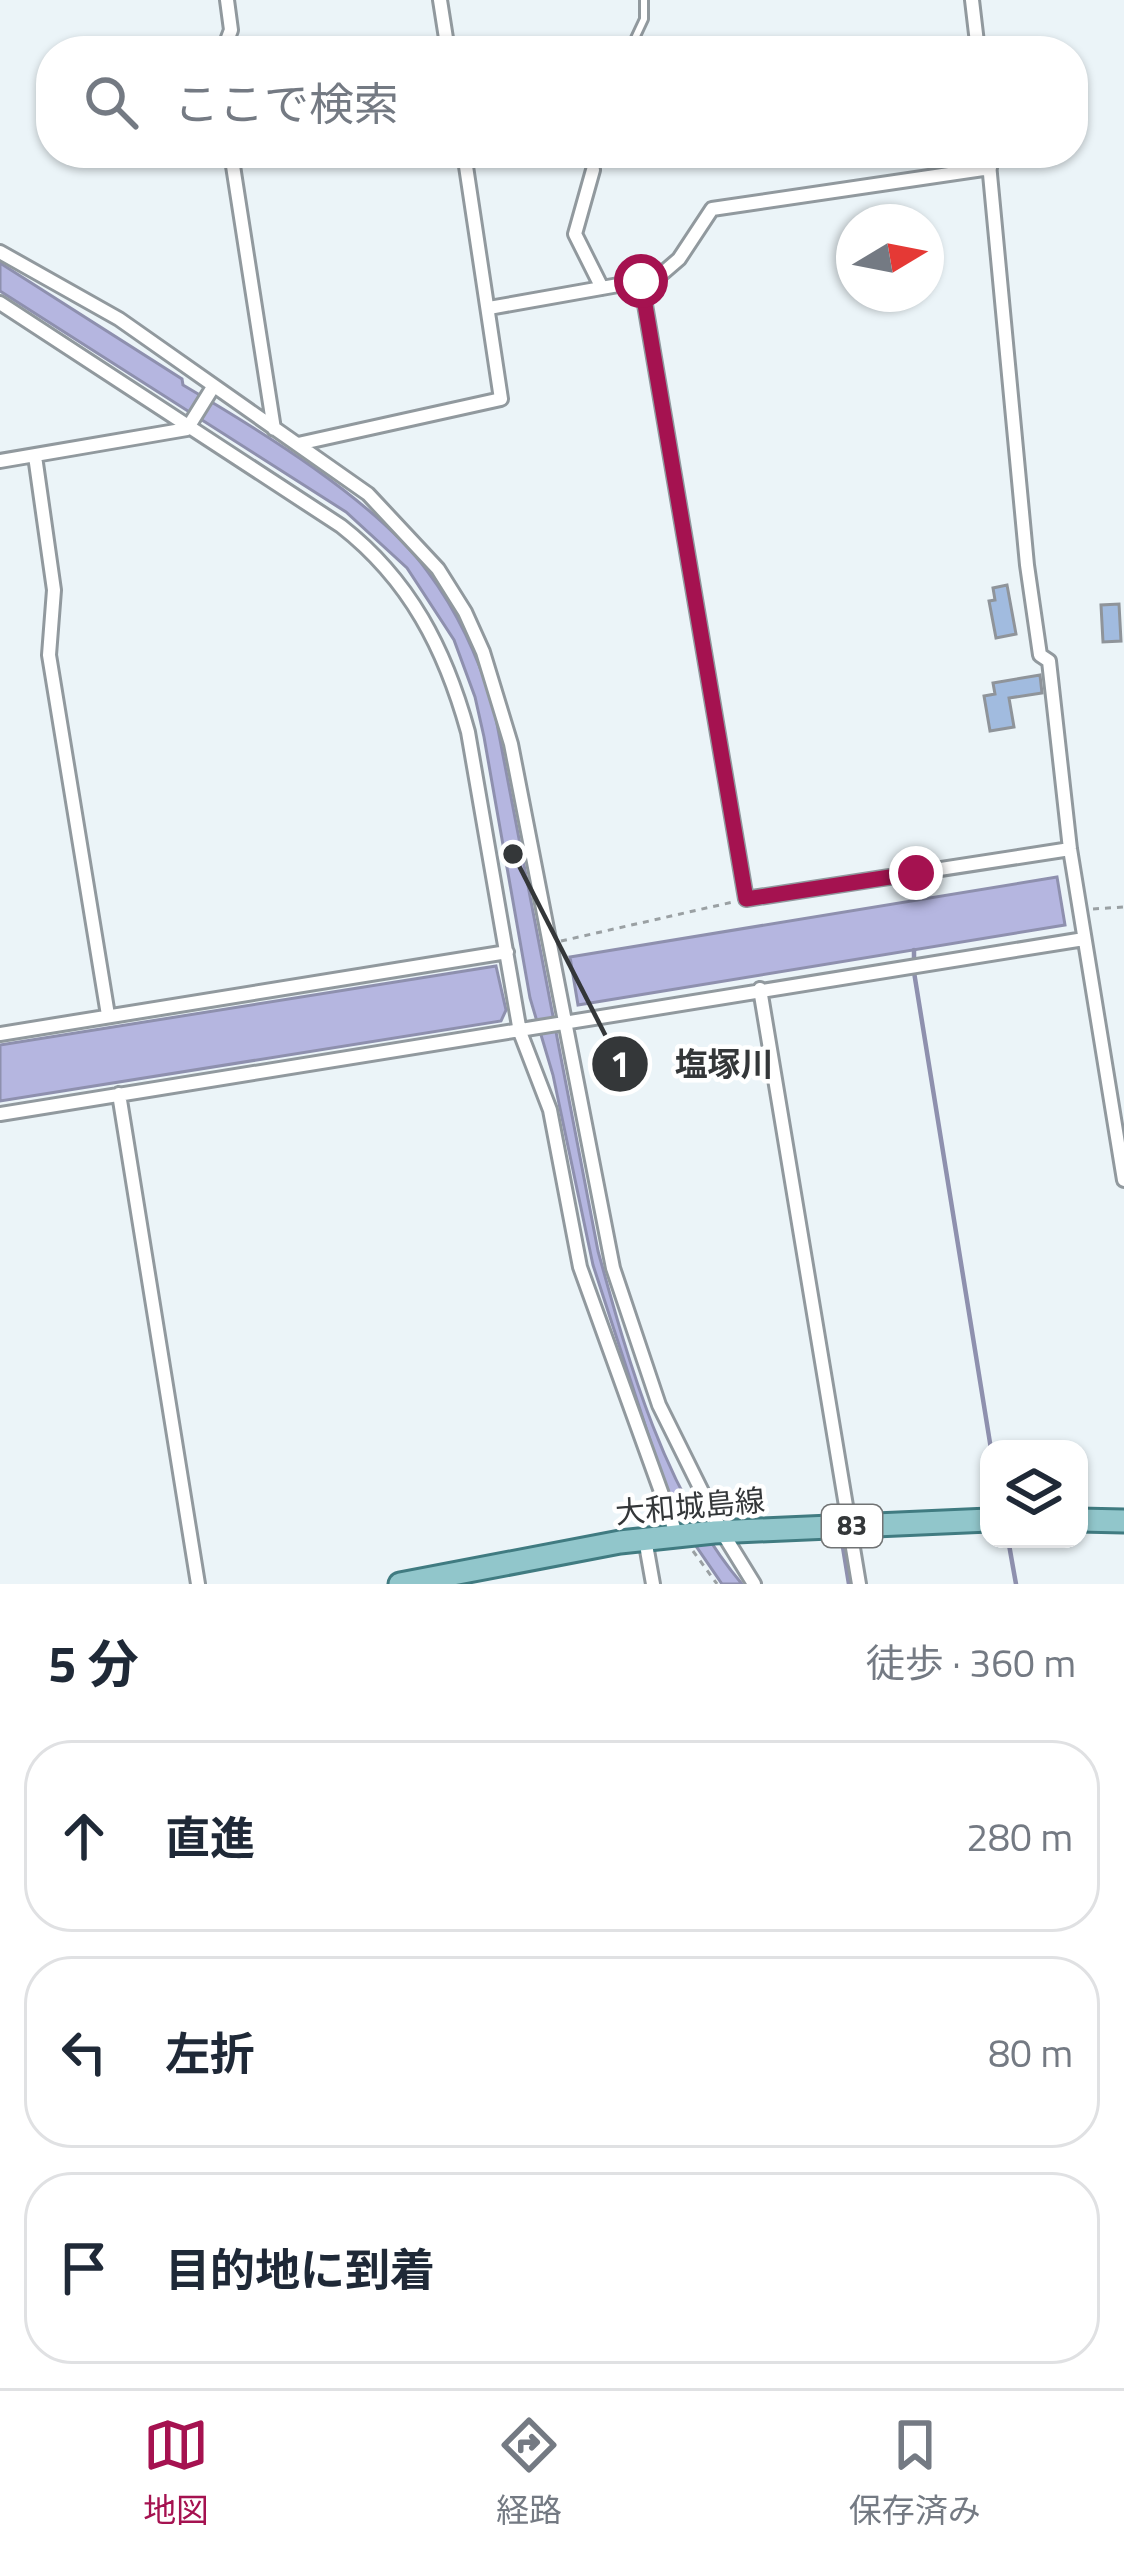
<!DOCTYPE html>
<html lang="ja">
<head>
<meta charset="utf-8">
<style>
	:root { --surface:#fff; --page:#f6f6f7; --text:#1f2937; --muted:#747a83; --line:#e0e1e3; --accent:#a51250 }
	body { margin:0; font-family:"Titillium Web","Noto Sans JP",sans-serif; background:var(--page); color:var(--text) }
	.controls { position:absolute; right:36px; bottom:36px; display:grid; overflow:hidden; border-radius:24px; box-shadow:0 3px 9px #0004 }
	.controls button { width:108px; height:108px; display:grid; place-items:center; padding:0; border:0; border-bottom:3px solid var(--line); background:var(--surface); color:var(--text); font:60px sans-serif }
	.compass { position:absolute; left:836px; top:204px; width:108px; height:108px; border-radius:50%; background:var(--surface); box-shadow:0 3px 9px #0004; rotate:80deg }
	.stop { position:absolute; width:36px; height:36px; margin:-27px; border:9px solid #a51250; border-radius:50%; background:#fff }
	.stop.end { background:#a51250; border-color:#fff; box-shadow:0 3px 12px #0008 }
	.list { margin:0; padding:0; list-style:none }
	h2 { display:flex; justify-content:space-between; align-items:center; height:156px; margin:0; padding:0 48px; font-size:51px }
	h2 small { font-size:39px; font-weight:400; color:var(--muted) }
	.list li { display:grid; grid-template-columns:78px 1fr auto; gap:36px; align-items:center; box-sizing:border-box; height:192px; margin:0 24px 24px; padding:0 24px; border:3px solid var(--line); border-radius:48px }
	.list b { display:block; font-size:45px; white-space:nowrap }
	.list em { font-size:39px; font-style:normal; color:var(--muted) }
	.icon { flex:none; width:66px; height:66px; fill:none; stroke:currentColor; stroke-width:2; stroke-linecap:round; stroke-linejoin:round }
	.map { position:relative; flex:none; width:1124px; height:1584px; overflow:hidden }
	.search { position:absolute; background:var(--surface); box-shadow:0 3px 9px #0004; left:36px; right:36px; top:36px; height:132px; display:flex; align-items:center; gap:30px; box-sizing:border-box; padding:0 42px; border-radius:48px; color:var(--muted); font-size:45px }
	.sheet { height:804px; background:var(--surface) }
	nav { display:flex; justify-content:space-around; align-items:center; box-sizing:border-box; height:168px; border-top:3px solid var(--line); background:var(--surface); font-size:33px; color:var(--muted) }
	nav a { display:grid; justify-items:center; gap:6px }
	nav .on { color:var(--accent) }
	.map>svg:first-child { display:block }
</style>
</head>
<body>
<div class="map">
<svg width="1124" height="1584" viewBox="0 0 1124 1584">
	<rect width="100%" height="100%" fill="#ebf4f8"/>
	<path fill="#b5b6e0" stroke="#8e90ae" stroke-width="3" d="M0,263L182,379L183,385C256,428 377,501 428,572C458,612 477,656 493,703L598,1251C629,1364 665,1493 742,1584H722L674,1514L593,1265L553,1075L530,998L484,737L475,697L454,640L407,568L346,512L0,291Z
		M1057,877L1065,925L578,1005L570,957Z
		M496,966L506,1010L501,1021L0,1101V1045Z"/>
	<g fill="none" stroke-linecap="round" stroke-linejoin="round">
		<path stroke="#8e90ae" stroke-width="4.5" d="M914,950V972L991,1449
			M1008,1539L1016,1584
			M842,1541L849,1584"/>
	</g>
	<path fill="#a1bbdf" stroke="#8f949a" stroke-width="3" d="M1007,585L1016,634L996,638L989,601L995,600L993,588Z
		M1119,604L1121,641L1103,642L1101,605Z
		M1040,675L1042,693L1009,698L1014,727L990,731L984,696L995,694L993,683Z"/>
	<g fill="none" stroke-linecap="round" stroke-linejoin="round">
		<defs>
			<path id="lane" d="M629,51L644,19V0
				M593,170L600,153"/>
			<path id="street" d="M440,0L448,51
				M972,0L978,51
				M223,51L231,30L227,0
				M231,153L274,429
				M988,153L1027,565L1040,655L1049,661L1070,849L1124,1180
				M593,170L575,234L602,288
				M0,252L119,319L368,494L438,569L465,612L483,652L511,744L613,1268L659,1405L722,1532L754,1584
				M643,290L679,259L712,209L990,168
				M0,303L341,526C410,580 445,649 468,732L520,1032L550,1110L580,1267L677,1536
				M489,308L641,281L746,899L1070,849
				M298,444L501,399L464,153
				M35,456L54,590L49,655L108,1015
				M0,461L187,429L213,387
				M760,989L859,1584
				M0,1034L507,952
				M119,1094L198,1584
				M0,1114L1084,939
				M645,1539L653,1584"/>
			<path id="primary" d="M1079,1520L1124,1521
				M400,1584L620,1542L714,1532L989,1520"/>
		</defs>
		<use href="#lane" stroke="#91999e" stroke-width="12"/>
		<use href="#street" stroke="#91999e" stroke-width="18"/>
		<use href="#primary" stroke="#407b81" stroke-width="27"/>
		<path stroke="#9aa0a3" stroke-width="3" stroke-dasharray="6 6" stroke-linecap="butt" d="M1093,909L1124,907
			M561,941L733,902
			M693,1551L717,1584"/>
		<use href="#lane" stroke="#fff" stroke-width="6"/>
		<use href="#street" stroke="#fff" stroke-width="12"/>
		<use href="#primary" stroke="#91c6cb" stroke-width="21"/>
	</g>
	<g fill="none" stroke-linecap="round" stroke-linejoin="round">
		<path stroke="#a51250" stroke-width="15" d="M641,281L746,899L916,873"/>
	</g>
	<g text-anchor="middle" stroke-width="9" stroke-linejoin="round" paint-order="stroke">
		<rect fill="#fff" stroke="#717374" stroke-width="3" x="822" y="1505" width="60" height="42" rx="9"/>
		<g font-size="27" font-weight="bold" fill="#343739">
			<text x="852" y="1535">83</text>
		</g>
		<g font-size="30" fill="#343739" stroke="#fff">
			<text transform="translate(690 1507) rotate(-5)" y="10">大和城島線</text>
		</g>
	</g>
	<path fill="none" stroke="#343739" stroke-width="4.5" d="M513 854L620 1064"/>
	<g fill="#343739" stroke="#fff" stroke-width="4.5">
		<circle cx="513" cy="854" r="12"/>
		<circle cx="620" cy="1064" r="30"/>
	</g>
	<g font-size="36" text-anchor="middle" font-weight="bold" fill="#fff">
		<text x="620" y="1077">1</text>
	</g>
	<g font-size="33" text-anchor="middle" font-weight="bold" fill="#343739" stroke="#fff" stroke-width="9" stroke-linejoin="round" paint-order="stroke">
		<text x="724" y="1076">塩塚川</text>
	</g>
</svg>
<div class="controls">
<button><svg class="icon" aria-label="layers" viewBox="0 0 24 24"><path d="M12 4l9 5-9 5-9-5zM3 14l9 5 9-5"/></svg></button>
</div>
<svg class="compass" viewBox="-18 -18 36 36"><path d="M0-13l5 13h-10z" fill="#e53935"/><path d="M0 13l5-13h-10z" fill="#747a83"/></svg>
<div class="stop" style="left:641px;top:281px"></div>
<div class="stop end" style="left:916px;top:873px"></div>
<div class="search"><svg class="icon" aria-label="search" viewBox="0 0 24 24"><circle cx="10" cy="10" r="6"/><path d="M15 15l6 6"/></svg>ここで検索</div>
</div>
<section class="sheet">
<h2>5 分<small>徒歩 · 360 m</small></h2>
<ul class="list">
<li><svg class="icon" aria-label="ahead" viewBox="0 0 24 24"><path d="M12 20V5M6 11l6-6 6 6"/></svg><div><b>直進</b></div><em>280 m</em></li>
<li><svg class="icon" aria-label="left" viewBox="0 0 24 24"><path d="M17 20v-9H6M10 6l-5 5 5 5"/></svg><div><b>左折</b></div><em>80 m</em></li>
<li><svg class="icon" aria-label="arrive" viewBox="0 0 24 24"><path d="M6 21V4h12l-3 4 3 4H6"/></svg><div><b>目的地に到着</b></div></li>
</ul>
</section>
<nav>
<a class="on"><svg class="icon" aria-label="map" viewBox="0 0 24 24"><path d="M3 6l6-2 6 2 6-2v14l-6 2-6-2-6 2zM9 4v14M15 6v14"/></svg>地図</a>
<a><svg class="icon" aria-label="directions" viewBox="0 0 24 24"><path d="M12 3l9 9-9 9-9-9zM9 14v-3h6M13 9l2 2-2 2"/></svg>経路</a>
<a><svg class="icon" aria-label="saved" viewBox="0 0 24 24"><path d="M7 4h10v16l-5-4-5 4z"/></svg>保存済み</a>
</nav>
</body>
</html>
